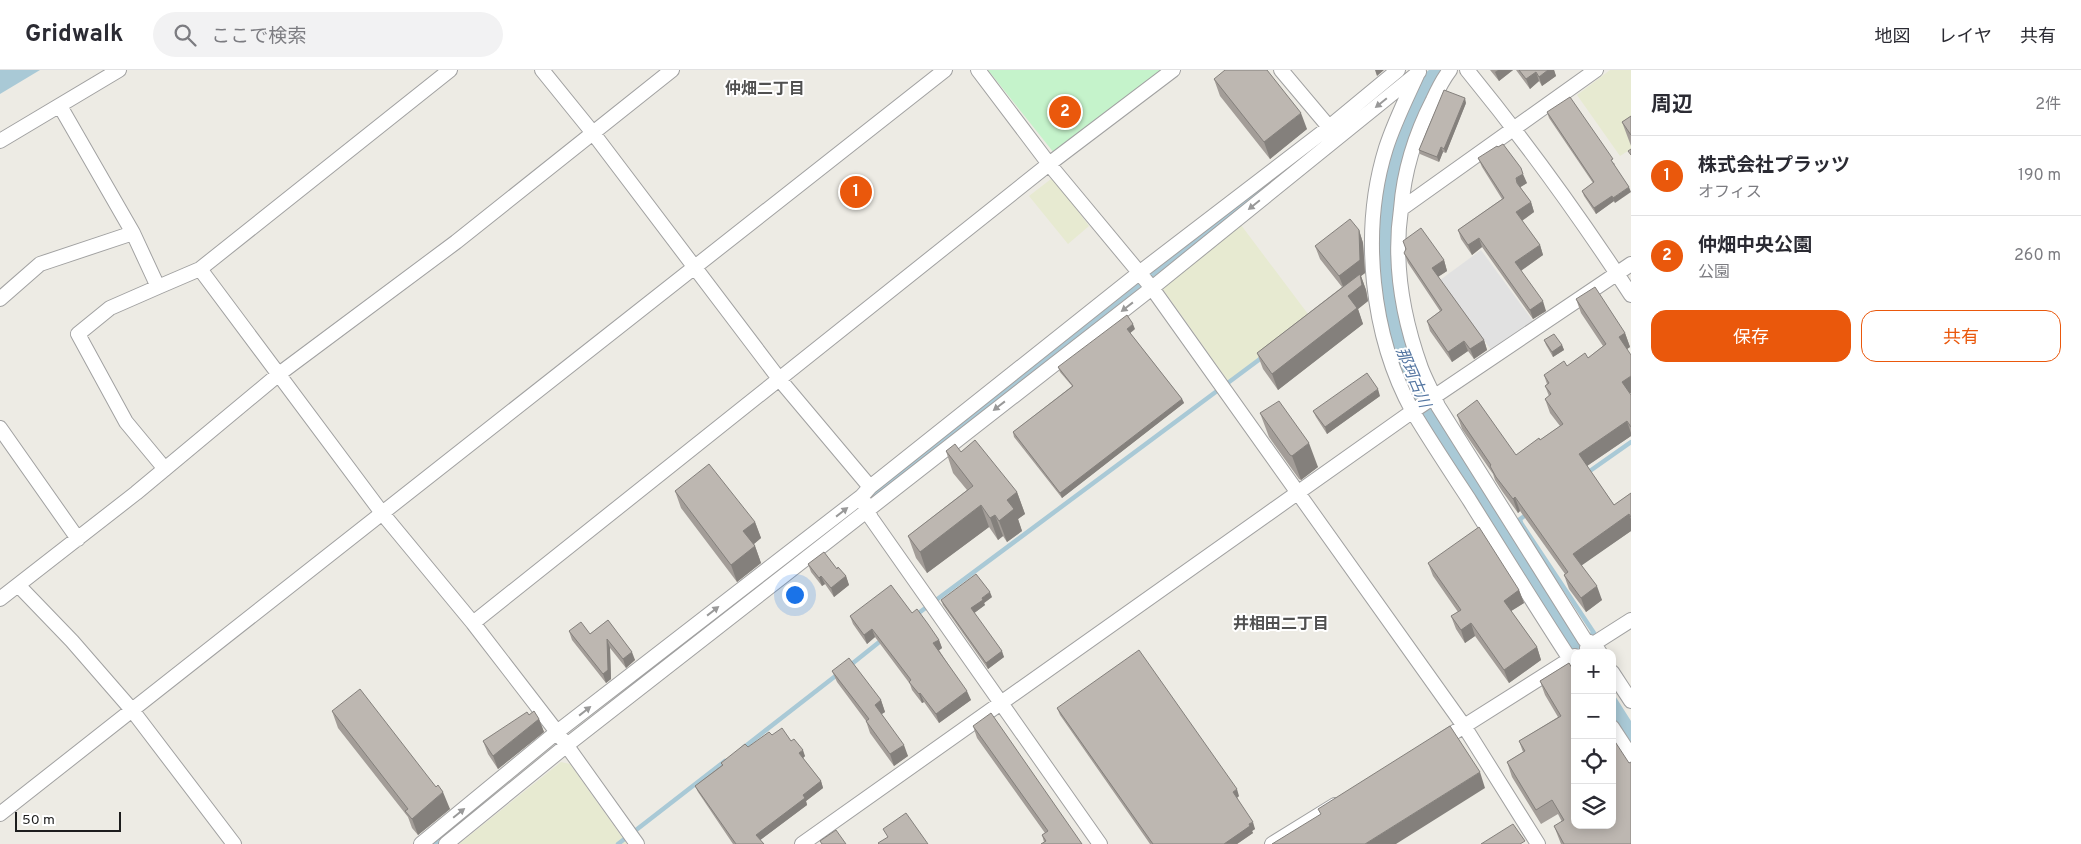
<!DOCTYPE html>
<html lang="ja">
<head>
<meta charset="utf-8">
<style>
	:root { --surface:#fff; --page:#f2f2f3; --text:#2b2b33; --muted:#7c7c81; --line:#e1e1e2; --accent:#ea580c }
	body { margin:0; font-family:Overpass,"Noto Sans JP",sans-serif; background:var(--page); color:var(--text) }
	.controls { position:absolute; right:15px; bottom:15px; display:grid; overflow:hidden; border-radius:10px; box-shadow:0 2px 12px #0003 }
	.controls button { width:45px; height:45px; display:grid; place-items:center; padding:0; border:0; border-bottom:1px solid var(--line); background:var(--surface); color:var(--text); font:25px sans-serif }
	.scale { position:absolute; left:15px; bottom:12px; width:106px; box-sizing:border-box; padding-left:5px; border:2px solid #1d1d1d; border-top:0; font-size:14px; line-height:18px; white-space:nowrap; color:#1d1d1d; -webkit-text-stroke:4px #fff; paint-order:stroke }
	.you { position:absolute; left:794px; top:524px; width:18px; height:18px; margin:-12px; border:4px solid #fff; border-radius:50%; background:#1a73e8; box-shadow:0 0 0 8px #1a73e833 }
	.badge { display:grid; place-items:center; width:32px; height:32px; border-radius:50%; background:var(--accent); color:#fff; font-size:16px; font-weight:700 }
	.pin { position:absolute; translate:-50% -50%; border:2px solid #fff; box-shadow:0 1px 5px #0006 }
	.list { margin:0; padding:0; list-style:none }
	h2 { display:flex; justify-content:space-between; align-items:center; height:65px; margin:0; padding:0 20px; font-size:21px }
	h2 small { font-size:16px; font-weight:400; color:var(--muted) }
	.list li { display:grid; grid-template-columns:32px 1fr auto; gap:15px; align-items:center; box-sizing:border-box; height:80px; padding:0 20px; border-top:1px solid var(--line) }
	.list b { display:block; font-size:19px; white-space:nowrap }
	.list p { margin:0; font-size:16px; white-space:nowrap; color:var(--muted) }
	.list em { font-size:16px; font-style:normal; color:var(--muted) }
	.actions { display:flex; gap:10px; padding:15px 20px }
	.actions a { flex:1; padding:11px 0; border:1px solid var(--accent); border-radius:15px; text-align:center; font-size:18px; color:var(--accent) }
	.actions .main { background:var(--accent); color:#fff }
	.icon { flex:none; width:28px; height:28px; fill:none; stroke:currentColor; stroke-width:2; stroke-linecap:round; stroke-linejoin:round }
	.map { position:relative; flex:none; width:1631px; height:774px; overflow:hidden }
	header { display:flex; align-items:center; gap:30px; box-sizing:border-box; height:70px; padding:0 25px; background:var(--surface); border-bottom:1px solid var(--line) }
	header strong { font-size:24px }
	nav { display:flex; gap:28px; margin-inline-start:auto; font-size:18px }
	.search { width:350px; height:45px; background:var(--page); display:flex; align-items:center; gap:12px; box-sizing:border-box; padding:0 18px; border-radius:28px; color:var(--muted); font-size:19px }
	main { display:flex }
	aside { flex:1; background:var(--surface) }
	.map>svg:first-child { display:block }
</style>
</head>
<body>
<header>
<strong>Gridwalk</strong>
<div class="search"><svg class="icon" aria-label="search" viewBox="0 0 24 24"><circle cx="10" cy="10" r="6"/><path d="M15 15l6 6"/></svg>ここで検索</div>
<nav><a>地図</a><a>レイヤ</a><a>共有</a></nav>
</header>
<main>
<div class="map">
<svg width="1631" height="774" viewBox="0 0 1631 774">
	<rect width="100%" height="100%" fill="#edebe4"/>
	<path fill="#e7ead1" d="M1610,0H1631V79L1620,86L1577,25Z
		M1051,109L1055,110L1089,156L1068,174L1029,126Z
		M1241,155L1311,248L1228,311L1162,218Z
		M561,692L570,694L627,774H459Z"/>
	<path fill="#c5f3cb" d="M988,0H1162L1054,83Z"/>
	<path fill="#e1e1e1" d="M1481,180L1533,251L1492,281L1440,210Z"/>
	<path fill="#a9c9d6" d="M0,0H40L0,24Z
		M1429,0H1445L1395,150L1425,319L1588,583H1575V593L1422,348L1394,291L1379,218L1377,149L1389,79L1424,4Z
		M1612,621L1631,651V682L1612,652Z"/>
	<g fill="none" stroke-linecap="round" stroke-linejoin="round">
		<path stroke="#a9c9d6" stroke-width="4.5" d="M1587,403L1631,372
			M1529,443L1520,449L1521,453L1594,563L1587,567
			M778,502L1305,84
			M916,545L1264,286
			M848,597L883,569
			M743,678L838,604
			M434,774L480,738
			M618,774L725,691"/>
		<defs>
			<path id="minor" d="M542,0L593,63L780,310L870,417
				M978,0L1049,94L1152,218L1464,656L1538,774
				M1281,0L1334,63
				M1467,0C1526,72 1580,147 1631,225
				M1596,0L1401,139C1393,193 1403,248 1421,298C1426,311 1433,323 1438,336L1585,570L1594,574L1600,583
				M1417,5C1406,29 1394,53 1386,78C1360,161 1371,266 1413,342C1431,372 1451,402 1470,431C1505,487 1539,542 1575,597
				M60,36L133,163
				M0,71L119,0
				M1401,139C1404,100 1415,65 1433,30C1438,19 1443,9 1450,0
				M200,199L450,0
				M158,217L110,238L78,264L126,352L165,399
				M0,229L40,194L133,163L158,217L200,199L382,443L473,553L557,662L637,774
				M0,358L78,469
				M864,431L871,448L1100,774
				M18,515L72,571L132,640L234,774
				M0,529L136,423L279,304L456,172L672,0
				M473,553L1049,94L1173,0
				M1587,578L1631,550
				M1612,602L1631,631
				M1612,657L1631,686
				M1439,672L1575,586
				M0,744L945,0
				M421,774L557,662L862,426L870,417L1139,203L1328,58L1398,0
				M446,774L567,675L1152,218L1419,2
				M802,774L1413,341L1631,194
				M1272,774L1335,735"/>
		</defs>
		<use href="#minor" stroke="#a1a1a1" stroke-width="16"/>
		<use href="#minor" stroke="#fff" stroke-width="14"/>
	</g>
	<path fill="#a39d98" d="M1490,0H1513L1499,11Z
		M1516,0H1554L1556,6L1542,16L1539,11L1530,19Z
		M1214,9L1307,59L1270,89L1220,26Z
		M1466,33L1446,83L1443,82L1439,92L1420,84L1419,80Z
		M1547,42L1615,94L1614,95L1615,133L1614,131L1596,144L1584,126L1582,121L1593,113L1549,48Z
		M1631,46V76L1622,52Z
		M1478,88L1527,113L1520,117L1531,132L1534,142L1522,151L1540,175L1543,185L1521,201L1546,241L1533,249L1482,177L1472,185L1461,169L1458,160L1502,129L1482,97Z
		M1359,160L1363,173L1365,203L1361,206L1366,220L1368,231L1358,239L1363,254L1278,320L1263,299L1257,283L1342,217L1320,189L1315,176Z
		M1404,183L1444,190L1447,201L1438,207L1484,270L1487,280L1474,289L1468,281L1452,292L1430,261L1427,251L1440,241L1408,193Z
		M1576,229L1625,263L1630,277L1627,279L1630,324L1631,325V366L1587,396L1614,435L1631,423V461L1581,495L1602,530L1586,542L1569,519L1564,505L1565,504L1520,441L1518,443L1502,421L1495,410L1493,404L1462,359L1457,345L1516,385L1540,370L1560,356L1550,343L1545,329L1549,326L1545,316L1547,314L1544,305L1588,288L1603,276L1581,243Z
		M1135,259L1130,263L1182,329L1184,333L1062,428L1014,367L1013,362L1072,316L1060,302L1058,297Z
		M1544,270L1562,275L1564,280L1553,287L1546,275Z
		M1380,326L1327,364L1316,347L1313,341Z
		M1260,343L1318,397L1301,410L1299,409L1269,367Z
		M946,381L961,382L1017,422L1025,444L1018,449L1022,461L1007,472L1003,466L998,470L989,457L927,503L916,488L908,466L967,420L953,403Z
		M675,421L755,452L761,468L754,474L755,476L761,493L737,512L681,438Z
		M1428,493L1519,520L1524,533L1511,541L1537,577L1541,590L1509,613L1475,566L1465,573L1456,559L1451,546L1458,542L1433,506Z
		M808,494L837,499L846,506L849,515L834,527L825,514L822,516L811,502Z
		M992,527L984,533L985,535L974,543L1004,587L988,599L943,535L941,530Z
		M912,543L939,570L942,578L939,580L971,630L939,653L924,632L922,633L912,620L910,614L875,567L867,574L853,554L850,546Z
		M608,550L635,590L626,598L610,578L611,609L606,613L572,570L569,561L590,564Z
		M1569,593L1631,774H1561L1554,756L1562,752L1558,744L1541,754L1512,707L1507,692L1523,682L1519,671L1558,647L1545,625L1540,611Z
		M832,601L881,630L885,642L881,644L908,686L894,696L870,663L866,651L837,612Z
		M1057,638L1239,726L1237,728L1255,759L1252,761L1253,763L1237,774H1150L1060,645Z
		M332,641L450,739L418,765L412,758L408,747L338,658Z
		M529,645L539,649L544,662L498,699L488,684L483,671Z
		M973,656L1082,774L1044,772L1042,765L1045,763L977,668Z
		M772,665L791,671L805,686L803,688L821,711L823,718L806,731L807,735L760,770L764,774H733L698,722L695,716L722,695L721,693L748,677Z"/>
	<path fill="#84807c" d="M1375,0H1384L1377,6Z
		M1498,0H1513L1499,11L1495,2Z
		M1548,0H1554L1556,6L1542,16L1539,7Z
		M1536,2L1539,11L1530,19L1526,9Z
		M1465,28L1466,33L1446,83L1444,79Z
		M1301,43L1307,59L1270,89L1264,72Z
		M1441,77L1443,82L1439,92L1437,87Z
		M1523,104L1527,113L1519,118L1516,108Z
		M1629,117L1631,122L1615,133L1613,128Z
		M1612,126L1614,131L1596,144L1594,138Z
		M1531,132L1534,142L1520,152L1516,142Z
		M1359,160L1363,173L1365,203L1361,206L1366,220L1368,231L1358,239L1363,254L1278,320L1272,304L1344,219L1339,206Z
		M1479,168L1482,177L1472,185L1468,175Z
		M1540,175L1543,185L1519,202L1515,192Z
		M1444,190L1447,201L1436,208L1432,198Z
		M1543,231L1546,241L1533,249L1530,240Z
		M1133,254L1135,259L1129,264L1127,259Z
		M1625,263L1630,277L1624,281L1619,267Z
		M1484,270L1487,280L1474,289L1470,279Z
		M1464,271L1468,281L1452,292L1448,282Z
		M1562,275L1564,280L1553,287L1552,282Z
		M1631,306V323L1627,326L1622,312Z
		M1378,319L1380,326L1327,364L1325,357Z
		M1182,329L1184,333L1062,428L1060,423Z
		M1627,351L1631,363V366L1584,398L1579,384Z
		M1309,373L1318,397L1301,410L1292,386Z
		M1017,422L1025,444L1018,449L1022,461L1007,472L999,451L1007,430Z
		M1515,427L1520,441L1518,443L1513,429Z
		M981,435L989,457L927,503L920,482Z
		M1629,444L1631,449V461L1578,498L1573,484Z
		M995,445L1003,466L998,470L990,448Z
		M755,452L761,468L749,478L743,461Z
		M755,476L761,493L737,512L731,495Z
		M821,506L825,514L822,516L819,508Z
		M846,506L849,515L834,527L831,518Z
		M1597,516L1602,530L1586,542L1581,528Z
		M1519,520L1524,533L1508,543L1504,531Z
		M990,522L992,527L984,533L985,535L973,544L971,538L982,528Z
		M1471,553L1475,566L1465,573L1461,560Z
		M872,559L875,567L867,574L864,565Z
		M607,569L610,578L611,609L606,613L603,604Z
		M939,570L942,578L937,582L933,573Z
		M1537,577L1541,590L1509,613L1504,600Z
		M1002,581L1004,587L988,599L986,593Z
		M632,582L635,590L626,598L623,589Z
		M967,621L971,630L939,653L936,644Z
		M920,623L924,632L922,633L919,624Z
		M881,630L885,642L879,646L875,635Z
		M539,649L544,662L498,699L493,686Z
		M904,675L908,686L894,696L890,684Z
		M803,680L805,686L802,689L799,683Z
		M1480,702L1485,718L1396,774H1365Z
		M821,711L823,718L806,731L807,735L759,771L756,765L803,725Z
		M1237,719L1239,726L1235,729L1233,722Z
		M443,722L450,739L418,765L412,749Z
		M1253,752L1255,759L1252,761L1253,763L1237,774H1224Z"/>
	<path fill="#bdb7b1" stroke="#84807c" d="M1225,0H1267L1301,43L1264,72L1214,9Z
		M1519,0H1548L1539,7L1536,2L1526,9Z
		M1444,20L1465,28L1444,79L1441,77L1437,87L1419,80Z
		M1570,27L1613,89L1611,90L1629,117L1613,128L1612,126L1594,138L1582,121L1594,112L1547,42Z
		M1631,46V65L1622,52Z
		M1503,74L1521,98L1523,104L1516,108L1517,113L1531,132L1516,142L1540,175L1515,192L1543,231L1530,240L1479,168L1468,175L1458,160L1504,128L1478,88L1497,76L1498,77Z
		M1631,79V85L1628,81Z
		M1350,149L1359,160L1360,190L1339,206L1315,176Z
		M1421,158L1444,190L1432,198L1484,270L1470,279L1464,271L1448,282L1427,251L1442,240L1404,183L1406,179L1403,171Z
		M1360,204L1362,215L1348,226L1357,238L1272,304L1257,283Z
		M1595,217L1625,263L1619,267L1631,285V306L1622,312L1631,325V357L1627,351L1579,384L1614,435L1631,423V447L1629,444L1573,484L1597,516L1581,528L1564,505L1568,502L1515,427L1513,429L1496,407L1490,396L1491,395L1457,345L1477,330L1516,385L1539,368L1540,370L1563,354L1545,329L1551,324L1545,316L1549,313L1544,305L1564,291L1567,296L1585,283L1588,288L1606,274L1576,229Z
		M1127,245L1133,254L1127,259L1182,329L1060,423L1013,362L1073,316L1058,297Z
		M1554,264L1562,275L1552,282L1544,270Z
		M1367,303L1378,319L1325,357L1313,341Z
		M1279,331L1309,373L1292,386L1290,385L1260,343Z
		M975,370L1017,422L1007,430L1014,439L999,451L995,445L990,448L981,435L920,482L908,466L973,416L946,381L955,374L961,382Z
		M709,394L755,452L743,461L755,476L731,495L675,421Z
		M1479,457L1519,520L1504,531L1537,577L1504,600L1471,553L1461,560L1451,546L1461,540L1428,493Z
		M824,482L837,499L838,497L846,506L831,518L821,506L819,508L808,494Z
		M976,504L990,522L982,528L983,530L971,538L1002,581L986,593L941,530Z
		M891,515L912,543L917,539L928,554L939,570L933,573L967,621L936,644L920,623L919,624L909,612L911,610L872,559L864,565L850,546Z
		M608,550L632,582L623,589L607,569L608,600L603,604L569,561L581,552L590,564Z
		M1139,580L1237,719L1233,722L1253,752L1249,754L1250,756L1224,774H1153L1057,638Z
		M849,588L881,630L875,635L904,675L890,684L866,651L869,649L832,601Z
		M1569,593L1575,603V755H1612V667L1629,693L1631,692V774H1564L1554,756L1564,750L1552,730L1536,740L1507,692L1525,681L1519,671L1561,646L1540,611Z
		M360,619L436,717L438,715L443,722L412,749L405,741L408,739L332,641Z
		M534,641L539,649L493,686L483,671L527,642L529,645Z
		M991,643L1082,774H1041L1046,771L1042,765L1048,761L973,656Z
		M1450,656L1480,702L1365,774H1272L1321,744L1318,739Z
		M782,658L791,671L794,669L803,680L799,683L821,711L803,725L805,728L756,765L764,774H736L695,716L723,695L721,693L745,674L748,677L769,662L772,665Z
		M906,743L928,774H879L878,773L888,767L883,759Z
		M1513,754L1525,771L1520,774H1481Z
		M836,760L846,774H822L820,771Z"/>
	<defs><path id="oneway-solid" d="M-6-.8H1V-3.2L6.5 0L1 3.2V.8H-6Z" transform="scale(1.25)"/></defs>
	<g fill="#999">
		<use href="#oneway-solid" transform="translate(1381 33) rotate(141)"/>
		<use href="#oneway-solid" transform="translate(1254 135) rotate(141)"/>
		<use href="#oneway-solid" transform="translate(1127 237) rotate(142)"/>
		<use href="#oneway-solid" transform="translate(999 336) rotate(142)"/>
		<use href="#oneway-solid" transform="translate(842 442) rotate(-38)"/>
		<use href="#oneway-solid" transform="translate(713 541) rotate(-38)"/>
		<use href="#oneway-solid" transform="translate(585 641) rotate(-38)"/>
		<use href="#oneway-solid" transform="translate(459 743) rotate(-39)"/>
	</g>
	<g text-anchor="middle" stroke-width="4" stroke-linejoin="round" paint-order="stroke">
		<g font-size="16" font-weight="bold" fill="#505050" stroke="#fff">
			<text x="765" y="24">仲畑二丁目</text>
			<text x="1281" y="559">井相田二丁目</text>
		</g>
		<g font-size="16" font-style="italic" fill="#5476a2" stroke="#fff">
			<text transform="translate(1414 307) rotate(67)" y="6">那珂古川</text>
		</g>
	</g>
</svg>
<div class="controls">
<button>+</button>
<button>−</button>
<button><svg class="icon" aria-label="locate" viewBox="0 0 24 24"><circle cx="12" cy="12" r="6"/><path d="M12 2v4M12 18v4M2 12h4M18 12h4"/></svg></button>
<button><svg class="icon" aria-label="layers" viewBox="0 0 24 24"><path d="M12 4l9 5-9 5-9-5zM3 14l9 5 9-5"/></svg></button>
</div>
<div class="scale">50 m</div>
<div class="you"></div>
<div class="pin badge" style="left:856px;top:122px">1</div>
<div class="pin badge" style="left:1065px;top:42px">2</div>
</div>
<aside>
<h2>周辺<small>2件</small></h2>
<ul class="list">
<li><span class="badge">1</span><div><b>株式会社プラッツ</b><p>オフィス</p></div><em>190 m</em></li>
<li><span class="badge">2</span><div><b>仲畑中央公園</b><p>公園</p></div><em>260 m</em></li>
</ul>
<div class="actions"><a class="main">保存</a><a>共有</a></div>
</aside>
</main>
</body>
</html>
